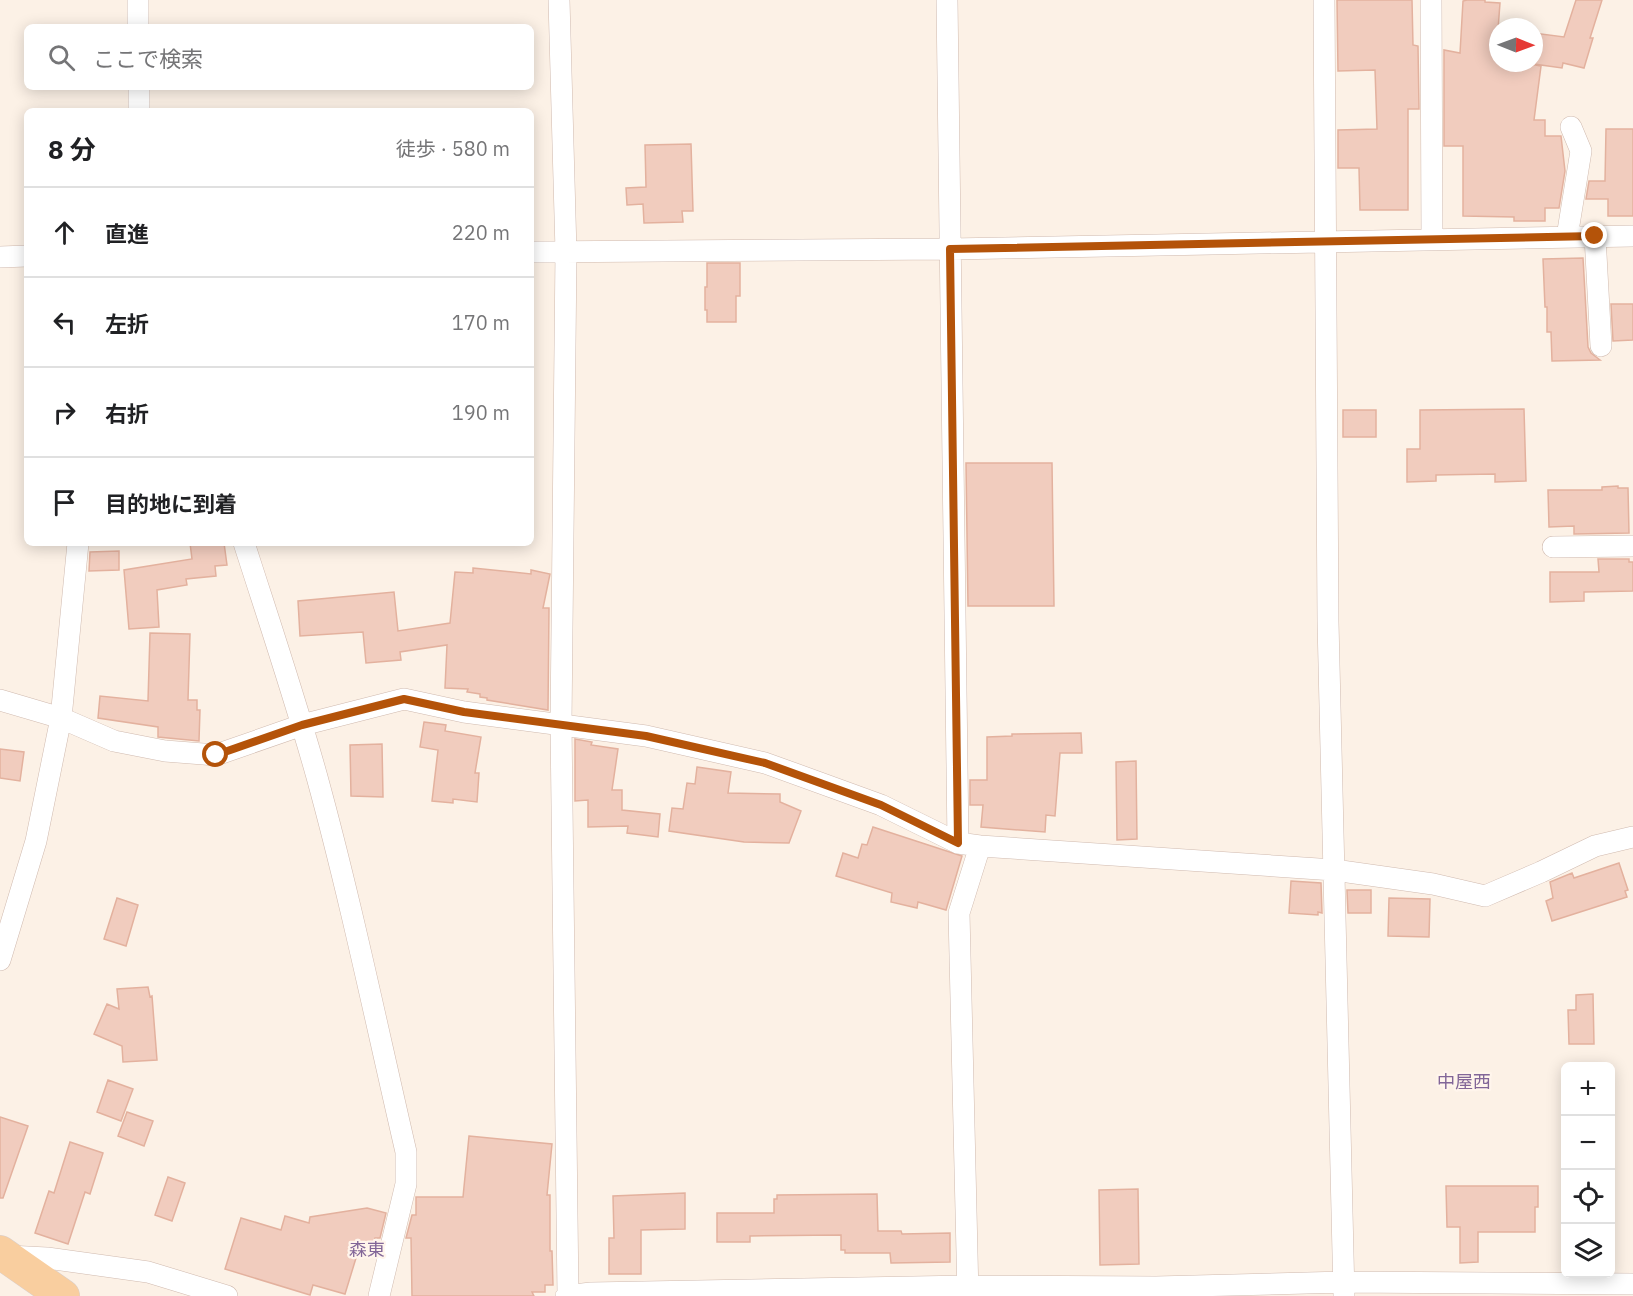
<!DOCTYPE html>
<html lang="ja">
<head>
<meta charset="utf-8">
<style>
	:root { --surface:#fff; --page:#f6f6f6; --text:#202124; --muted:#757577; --line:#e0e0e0 }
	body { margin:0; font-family:"IBM Plex Sans","Noto Sans JP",sans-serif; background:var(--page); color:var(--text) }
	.controls { position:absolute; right:18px; bottom:18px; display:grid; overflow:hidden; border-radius:9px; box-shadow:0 3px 15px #0003 }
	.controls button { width:54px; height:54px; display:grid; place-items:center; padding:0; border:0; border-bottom:2px solid var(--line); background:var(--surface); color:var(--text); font:30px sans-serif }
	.compass { position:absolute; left:1489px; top:18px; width:54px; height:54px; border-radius:50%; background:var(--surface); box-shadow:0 3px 15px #0003; rotate:91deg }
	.stop { position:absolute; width:18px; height:18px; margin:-14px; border:4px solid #b45309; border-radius:50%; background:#fff }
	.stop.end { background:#b45309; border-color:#fff; box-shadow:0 2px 6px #0008 }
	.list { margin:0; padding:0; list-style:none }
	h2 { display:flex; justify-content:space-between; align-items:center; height:78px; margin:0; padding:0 24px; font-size:26px }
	h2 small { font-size:20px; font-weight:400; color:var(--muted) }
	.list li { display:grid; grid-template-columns:39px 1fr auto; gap:18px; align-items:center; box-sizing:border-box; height:90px; padding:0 24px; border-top:2px solid var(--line) }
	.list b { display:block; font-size:22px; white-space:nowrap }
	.list em { font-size:20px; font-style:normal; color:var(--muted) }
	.icon { flex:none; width:33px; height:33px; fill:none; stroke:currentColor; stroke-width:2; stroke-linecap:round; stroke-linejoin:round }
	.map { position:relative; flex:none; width:1633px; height:1296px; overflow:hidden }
	.search { position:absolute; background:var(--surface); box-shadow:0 3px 15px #0003; left:24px; top:24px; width:510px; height:66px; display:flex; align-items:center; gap:15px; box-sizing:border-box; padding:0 21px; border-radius:9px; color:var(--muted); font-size:22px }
	.panel { position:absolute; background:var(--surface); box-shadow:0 3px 15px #0003; left:24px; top:108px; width:510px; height:438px; border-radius:9px }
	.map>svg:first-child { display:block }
</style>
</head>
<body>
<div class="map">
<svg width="1633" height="1296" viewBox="0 0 1633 1296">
	<rect width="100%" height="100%" fill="#fcf1e6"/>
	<path fill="#f1ccbe" stroke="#e3b19e" stroke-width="1.5" d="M1337,0H1412L1413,45L1418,46L1419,109H1408V210H1360L1359,168H1338V130L1377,129L1375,70L1338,71Z
		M1467,0H1485V2L1500,3L1496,56H1498V63H1524L1541,66L1534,120H1545V136H1561L1565,171L1559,208H1545V221H1514V217L1463,216V146H1444V50L1460,53L1463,1Z
		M1576,0H1602L1590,38H1593L1584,68L1563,63L1562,68L1534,64V33L1564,37Z
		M1606,129H1633V216H1608V199H1586L1589,181H1605Z
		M691,144L693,211H682L683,222L644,223L643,204L627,205L626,188L646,187L645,145Z
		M1583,258L1588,347L1591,353L1600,360L1552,361L1551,332H1547V307H1545L1543,259Z
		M707,263H740V296H736V322H707V310H705V287H707Z
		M1611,304H1633V340L1613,341Z
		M1524,409L1526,481L1495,482V474L1436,475V481L1407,482V449H1420V410Z
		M1343,410H1376V437H1343Z
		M966,463H1052L1054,606H968Z
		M1618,486V488H1628L1629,533L1574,534V526L1549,527L1548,490H1602V487Z
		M190,543H224L227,565L215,566L216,576L186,579L187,585L157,590L159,627L129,629L124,570L192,559Z
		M119,551V570L89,571L90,552Z
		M1598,559H1629V562H1633V591L1584,592V601L1550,602V572H1599Z
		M473,568L531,574V570L550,574L543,608H549L548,710L487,700V698L480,697V694L467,692L468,689L445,688L447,645L400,652L401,660L366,663L363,632L300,636L298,601L394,592L398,631L450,623L455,572L473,573Z
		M150,633L190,634L188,700H197V710H200L199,741L158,737V727L98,718L100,696L148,701Z
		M424,722L446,725L445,731L481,737L475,773H479L477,802L453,799V803L432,801L438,750L420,747Z
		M1081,733L1082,753H1060L1055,816L1046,815L1045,832L981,827L983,805H970V780H987V737L1012,736V734Z
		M575,739L592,742L591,745L618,749L612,790H622V810L660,814L658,837L627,833L628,826L588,827V800L575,801Z
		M382,744L383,797L351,796L350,745Z
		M0,749L24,752L20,781L0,778Z
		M1136,761L1137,839L1117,840L1116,762Z
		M697,767L731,772L728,793L780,794V802L801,811L789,843L744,842L669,831L672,808L683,809L687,783L695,784Z
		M873,827L962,856L946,910L918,902L917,908L891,902L892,893L836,876L843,853L858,858L862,844L867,845Z
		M1619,863L1628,890L1625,891L1627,897L1552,921L1546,901L1553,898L1550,882L1572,873L1574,878Z
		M1291,881L1321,883L1322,913L1318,912V915L1289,913Z
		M1347,890H1371V913H1348Z
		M117,898L138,905L126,946L104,939Z
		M1389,898L1430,899L1429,937L1388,936Z
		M148,987L150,997L152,996L157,1060L123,1062L122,1046L94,1034L107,1004L119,1009L117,989Z
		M1593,994L1594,1044H1569L1568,1010H1576V995Z
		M108,1080L133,1089L121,1121L97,1112Z
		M127,1112L153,1121L144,1146L118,1136Z
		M0,1117L28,1126L3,1198H0Z
		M469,1136L552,1144L547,1195H550V1251H552L553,1285H545V1292H532L534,1296H412L411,1238H406L412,1215H416V1197H463Z
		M70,1142L103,1153L90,1194L85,1192L68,1244L35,1233L49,1191L54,1193Z
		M168,1177L185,1183L172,1221L155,1215Z
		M1446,1186H1538V1207H1535V1232H1478V1262L1460,1263V1227H1447Z
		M1138,1189L1139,1264L1100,1265L1099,1190Z
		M685,1193V1229L641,1230V1274H609V1238H614L613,1196Z
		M877,1194L878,1231H901L902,1234L950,1233V1262L891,1263L890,1253H845V1250H841V1235L750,1236V1242H717V1213H774V1199H777V1195Z
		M367,1208L386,1213L380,1238H375L372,1248L360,1245L345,1294L313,1285L310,1295L225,1269L241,1218L281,1230L285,1216L309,1223L310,1217Z"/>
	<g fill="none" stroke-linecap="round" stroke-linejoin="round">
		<defs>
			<path id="minor" d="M138,0V27
				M559,0L566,252L561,724L568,1296
				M947,0L958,843
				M1324,0L1328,622L1344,1296
				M1431,0L1432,239
				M139,87V111
				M1595,236L1601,346
				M1567,237L1581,151L1571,127
				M531,252L950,249L1633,236
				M0,257L27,256
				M244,543C269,621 295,698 317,777C351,901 377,1027 406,1152V1184L379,1296
				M1553,547L1633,546
				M0,700L61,718L114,741L165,751L216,755L302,725L404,699L464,712L646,736L765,763L881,805L958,843L980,846L1334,870L1433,884L1485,896L1541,872L1595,846L1633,837
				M0,960L36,841L61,718L78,543
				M8,1256L47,1258L148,1272L227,1296
				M566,1296L591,1293L968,1286L1156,1287L1344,1282L1633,1284
				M968,1296L959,913L980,846"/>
			<path id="primary" d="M0,1252L63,1296"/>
		</defs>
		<use href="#minor" stroke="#d0baaf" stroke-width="22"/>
		<use href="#primary" stroke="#d8cfcd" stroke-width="34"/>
		<use href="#minor" stroke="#fff" stroke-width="21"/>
		<use href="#primary" stroke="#f9ce9f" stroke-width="33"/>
	</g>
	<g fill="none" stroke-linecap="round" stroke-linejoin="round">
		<path stroke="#b45309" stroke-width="8" d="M216,755L302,725L404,699L464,712L646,736L765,763L881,805L958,843L950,249L1595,236"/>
	</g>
	<g text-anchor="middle" stroke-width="4.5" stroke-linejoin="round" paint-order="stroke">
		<g font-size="18" fill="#826698" stroke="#fff5ec">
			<text x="1464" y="1088">中屋西</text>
			<text x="367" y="1256">森東</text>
		</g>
	</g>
</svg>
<div class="controls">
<button>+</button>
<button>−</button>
<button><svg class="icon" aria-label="locate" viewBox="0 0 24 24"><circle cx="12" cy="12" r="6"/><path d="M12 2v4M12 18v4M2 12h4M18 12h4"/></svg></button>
<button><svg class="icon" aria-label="layers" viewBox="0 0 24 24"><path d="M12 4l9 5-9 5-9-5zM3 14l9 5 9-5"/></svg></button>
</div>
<svg class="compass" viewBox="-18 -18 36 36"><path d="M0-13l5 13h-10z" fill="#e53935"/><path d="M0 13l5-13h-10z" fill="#757577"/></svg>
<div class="stop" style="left:216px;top:755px"></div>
<div class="stop end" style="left:1595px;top:236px"></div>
<div class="search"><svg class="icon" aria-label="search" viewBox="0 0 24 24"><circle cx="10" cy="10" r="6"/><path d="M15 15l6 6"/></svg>ここで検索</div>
<section class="panel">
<h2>8 分<small>徒歩 · 580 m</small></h2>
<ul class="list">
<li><svg class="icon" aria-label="ahead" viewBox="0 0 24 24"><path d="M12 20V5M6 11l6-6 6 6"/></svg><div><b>直進</b></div><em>220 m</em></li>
<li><svg class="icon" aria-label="left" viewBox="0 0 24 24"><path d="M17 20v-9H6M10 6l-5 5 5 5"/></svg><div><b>左折</b></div><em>170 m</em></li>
<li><svg class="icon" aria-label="right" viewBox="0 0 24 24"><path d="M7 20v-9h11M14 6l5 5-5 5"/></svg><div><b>右折</b></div><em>190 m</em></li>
<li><svg class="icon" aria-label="arrive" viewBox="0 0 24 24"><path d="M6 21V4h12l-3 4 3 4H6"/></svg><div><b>目的地に到着</b></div></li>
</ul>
</section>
</div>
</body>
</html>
